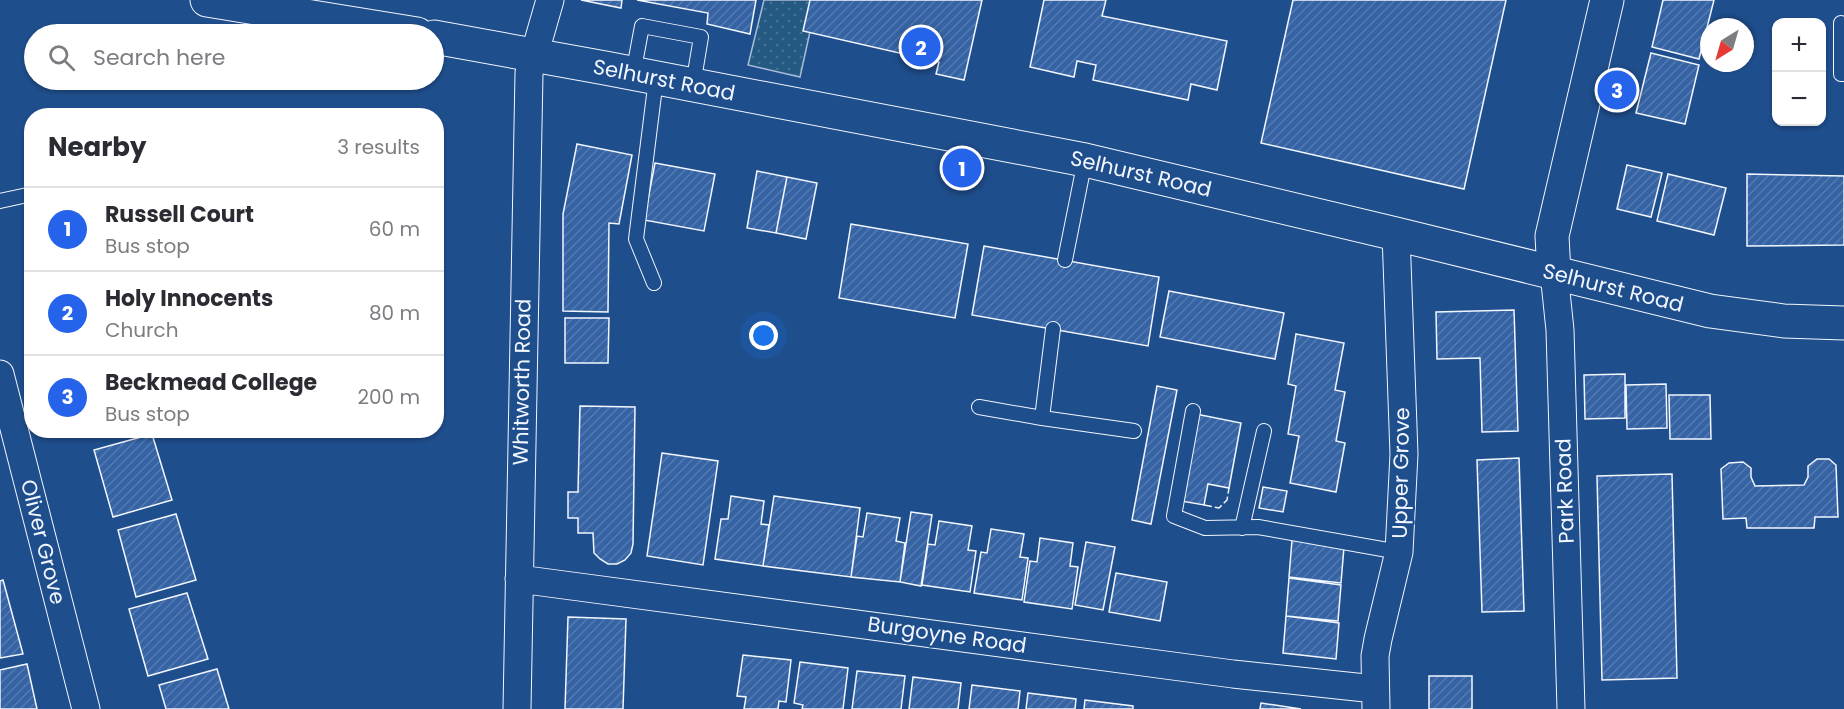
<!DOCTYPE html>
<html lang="en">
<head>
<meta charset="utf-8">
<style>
	:root { --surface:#fff; --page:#f2f2f3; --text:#2b2b33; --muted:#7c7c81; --line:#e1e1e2; --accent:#2563eb }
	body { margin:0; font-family:Poppins,sans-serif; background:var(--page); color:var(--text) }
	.controls { position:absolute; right:18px; top:18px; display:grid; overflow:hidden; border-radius:12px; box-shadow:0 2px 4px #0004 }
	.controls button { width:54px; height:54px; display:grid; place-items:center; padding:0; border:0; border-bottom:2px solid var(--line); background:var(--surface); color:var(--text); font:30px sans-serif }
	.compass { position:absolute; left:1700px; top:18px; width:54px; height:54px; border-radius:50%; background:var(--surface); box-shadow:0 2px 4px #0004; rotate:217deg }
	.you { position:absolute; left:764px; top:336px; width:21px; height:21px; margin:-15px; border:4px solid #fff; border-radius:50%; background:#1a73e8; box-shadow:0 0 0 9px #1a73e833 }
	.badge { display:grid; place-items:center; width:39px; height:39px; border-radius:50%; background:var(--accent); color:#fff; font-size:20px; font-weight:700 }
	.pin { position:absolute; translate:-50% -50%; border:3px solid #fff; box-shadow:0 2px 6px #0006 }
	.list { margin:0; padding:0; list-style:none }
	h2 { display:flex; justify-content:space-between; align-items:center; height:78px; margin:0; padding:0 24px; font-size:26px }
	h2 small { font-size:20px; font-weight:400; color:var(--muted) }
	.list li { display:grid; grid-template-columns:39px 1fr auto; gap:18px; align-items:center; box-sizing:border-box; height:84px; padding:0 24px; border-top:2px solid var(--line) }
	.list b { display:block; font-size:22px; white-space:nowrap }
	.list p { margin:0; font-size:20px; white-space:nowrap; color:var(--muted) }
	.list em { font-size:20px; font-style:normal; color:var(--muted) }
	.icon { flex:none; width:33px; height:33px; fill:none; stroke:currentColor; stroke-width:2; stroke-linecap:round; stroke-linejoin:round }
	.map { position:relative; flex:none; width:1844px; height:709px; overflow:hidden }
	.search { position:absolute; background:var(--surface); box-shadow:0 2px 4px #0004; left:24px; top:24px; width:420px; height:66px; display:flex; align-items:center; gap:15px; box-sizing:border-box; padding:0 21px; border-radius:33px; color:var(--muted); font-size:22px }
	.panel { position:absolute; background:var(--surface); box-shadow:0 2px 4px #0004; left:24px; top:108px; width:420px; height:330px; border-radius:24px }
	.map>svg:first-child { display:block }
</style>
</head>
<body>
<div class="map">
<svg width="1844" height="709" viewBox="0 0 1844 709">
	<defs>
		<pattern id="green-dots" width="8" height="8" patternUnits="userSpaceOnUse" patternTransform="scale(1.5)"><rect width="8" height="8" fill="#245a82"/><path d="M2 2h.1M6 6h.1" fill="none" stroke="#447295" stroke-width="1.8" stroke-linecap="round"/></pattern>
		<pattern id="building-hatch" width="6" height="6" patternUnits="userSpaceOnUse" patternTransform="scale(1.5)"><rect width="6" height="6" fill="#3563a3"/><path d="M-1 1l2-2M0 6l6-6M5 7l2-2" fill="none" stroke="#537ab1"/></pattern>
	</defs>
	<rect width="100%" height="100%" fill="#1f4e8c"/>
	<path fill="url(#green-dots)" stroke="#a8bbd7" stroke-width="1.5" d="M764,0H817L800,77L748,65Z"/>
	<path fill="url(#building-hatch)" stroke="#f2f6ff" stroke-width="1.5" d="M581,0H622L621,8Z
		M637,0H756L750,34L707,24L708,13Z
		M810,0H982L964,80L936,74L939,62L803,31Z
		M1044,0H1106L1102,16L1227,41L1217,90L1191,84L1188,100L1093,80L1096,65L1077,61L1074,77L1030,67Z
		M1293,0H1506L1464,189L1261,143Z
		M1663,0H1714L1699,59L1652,47Z
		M1651,53L1699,65L1685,124L1636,113Z
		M577,144L632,155L619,224L609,223L608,312L563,311V214Z
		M655,163L715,174L704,231L644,220Z
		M1627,165L1662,173L1651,217L1617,209Z
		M757,171L787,177L776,233L747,228Z
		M1668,174L1726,188L1714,235L1657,221Z
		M1747,174L1844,176V245L1747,246Z
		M787,177L817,183L806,239L776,233Z
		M851,224L968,244L955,318L839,298Z
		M984,246L1159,277L1148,346L972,315Z
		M1169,291L1284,313L1275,359L1160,337Z
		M1514,310L1518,431L1482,432L1480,358L1437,359L1436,312Z
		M565,318H609L608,363H565Z
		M1296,334L1344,343L1335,390L1345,392L1336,441L1345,443L1336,492L1290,483L1299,436L1288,434L1296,386L1288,384Z
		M1625,374V418L1585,419L1584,375Z
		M1666,384L1667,428L1627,429L1626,385Z
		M1157,386L1177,390L1151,524L1132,520Z
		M1669,395H1710L1711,439H1670Z
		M580,406L635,407L633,544L631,553L625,560L617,564H608L600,559L594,553L593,533H578V518H568V492H578Z
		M1196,414L1241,423L1229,488L1208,484L1204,505L1181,501Z
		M152,434L172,500L113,517L94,450Z
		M662,453L718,461L703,565L647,556Z
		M1519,458L1524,611L1482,612L1477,460Z
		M1817,459H1829L1836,465L1838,517H1815L1814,528H1747L1746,518L1723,519L1721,469L1729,463L1743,462L1751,468V477L1755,486L1804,485L1808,477V466Z
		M1672,474L1677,678L1602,680L1597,476Z
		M1263,487L1287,491L1283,512L1259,508Z
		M731,496L764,501L761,524L769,525L763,566L715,559L721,519H728Z
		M774,496L860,508L851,577L763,566Z
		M911,512L932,515L921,586L900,582Z
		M867,513L900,518L896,541L905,543L900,582L851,577L857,536L863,537Z
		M176,514L196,580L136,597L118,530Z
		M939,521L972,526L968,550L976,551L970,592L922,585L928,544L935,545Z
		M991,529L1024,534L1020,557L1028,558L1022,600L974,593L981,552L987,553Z
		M1040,538L1073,543L1070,566L1078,567L1072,609L1024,602L1030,561L1037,562Z
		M1292,540L1344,547L1341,583L1289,577Z
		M1086,542L1115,547L1103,610L1075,605Z
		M1116,573L1167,582L1160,621L1109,612Z
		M1289,578L1341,585L1338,621L1286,616Z
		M3,580L23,654L0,658V581Z
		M187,593L208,659L148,676L129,609Z
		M1286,616L1339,623L1336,659L1283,653Z
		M568,617L626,619L623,709H565Z
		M743,655L791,660L786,702L779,701L778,709H744L746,697L737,696Z
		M800,662L848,668L843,709H802L803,705L794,703Z
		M27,664L37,709H0V670Z
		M217,669L229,709H166L159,685Z
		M857,671L905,676L901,709H852Z
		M1429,676H1472V709H1429Z
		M913,677L961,683L958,709H909Z
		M972,685L1020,691L1018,709H969Z
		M1028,693L1076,699L1075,709H1026Z
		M1085,700L1133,706V709H1084Z
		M1261,703L1301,709H1260Z"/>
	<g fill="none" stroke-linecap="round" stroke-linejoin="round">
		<defs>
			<path id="lane" d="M1841,23V74H1844
				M633,74L642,26L701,37L693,85
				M0,201L32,194
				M1065,260L1085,160
				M654,283L636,239L656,79
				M1053,329L1042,418L1134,431
				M979,407L1042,418
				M1193,411L1174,516L1205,528L1258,527L1399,552
				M1242,528L1264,431"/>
			<path id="street" d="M1554,273L1560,330L1571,709
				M0,374L86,709
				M519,579L1233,674L1375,689
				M517,709L529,73L550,0
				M1376,709L1375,656L1378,639L1399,552L1404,454L1396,234"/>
			<path id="secondary" d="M1554,273L1552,236L1607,0"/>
			<path id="primary" d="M207,0L417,34
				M434,37L605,68L1085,160L1396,234L1710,311L1784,321L1844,323"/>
		</defs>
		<use href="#lane" stroke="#f2f6ff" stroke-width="16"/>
		<use href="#street" stroke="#f2f6ff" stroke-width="29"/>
		<use href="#secondary" stroke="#f2f6ff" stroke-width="35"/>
		<use href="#primary" stroke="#f2f6ff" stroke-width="35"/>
		<use href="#lane" stroke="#1f4e8c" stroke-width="14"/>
		<use href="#street" stroke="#1f4e8c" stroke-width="27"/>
		<use href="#secondary" stroke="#1f4e8c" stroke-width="33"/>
		<use href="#primary" stroke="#1f4e8c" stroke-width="33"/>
		<path stroke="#f2f6ff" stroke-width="1.5" stroke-dasharray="8 3" stroke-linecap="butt" d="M1204,505L1219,508L1227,500L1229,488"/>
	</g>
	<g text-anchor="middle" stroke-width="4.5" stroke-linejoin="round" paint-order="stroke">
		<g font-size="21" fill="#f2f6ff" stroke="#1f4e8c">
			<text transform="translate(664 80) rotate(11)" y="7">Selhurst Road</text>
			<text transform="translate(1141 174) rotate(13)" y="7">Selhurst Road</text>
			<text transform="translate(1613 288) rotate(14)" y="7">Selhurst Road</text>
			<text transform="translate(522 382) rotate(-89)" y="7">Whitworth Road</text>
			<text transform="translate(1401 473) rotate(-89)" y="7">Upper Grove</text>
			<text transform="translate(1565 491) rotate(-92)" y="7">Park Road</text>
			<text transform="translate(43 542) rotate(76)" y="7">Oliver Grove</text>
			<text transform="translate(947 635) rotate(8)" y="7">Burgoyne Road</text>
		</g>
	</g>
</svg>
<div class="controls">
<button>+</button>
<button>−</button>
</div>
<svg class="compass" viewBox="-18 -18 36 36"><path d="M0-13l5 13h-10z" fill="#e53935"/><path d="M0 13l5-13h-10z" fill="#7c7c81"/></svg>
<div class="you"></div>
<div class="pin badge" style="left:962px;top:168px">1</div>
<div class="pin badge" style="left:921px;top:47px">2</div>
<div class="pin badge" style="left:1617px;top:90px">3</div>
<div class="search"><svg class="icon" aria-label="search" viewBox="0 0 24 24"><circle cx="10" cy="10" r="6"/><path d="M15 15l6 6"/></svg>Search here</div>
<section class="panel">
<h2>Nearby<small>3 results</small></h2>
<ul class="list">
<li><span class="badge">1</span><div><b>Russell Court</b><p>Bus stop</p></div><em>60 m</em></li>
<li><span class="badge">2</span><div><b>Holy Innocents</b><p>Church</p></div><em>80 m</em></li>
<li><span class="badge">3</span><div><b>Beckmead College</b><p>Bus stop</p></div><em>200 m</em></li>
</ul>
</section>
</div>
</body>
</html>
